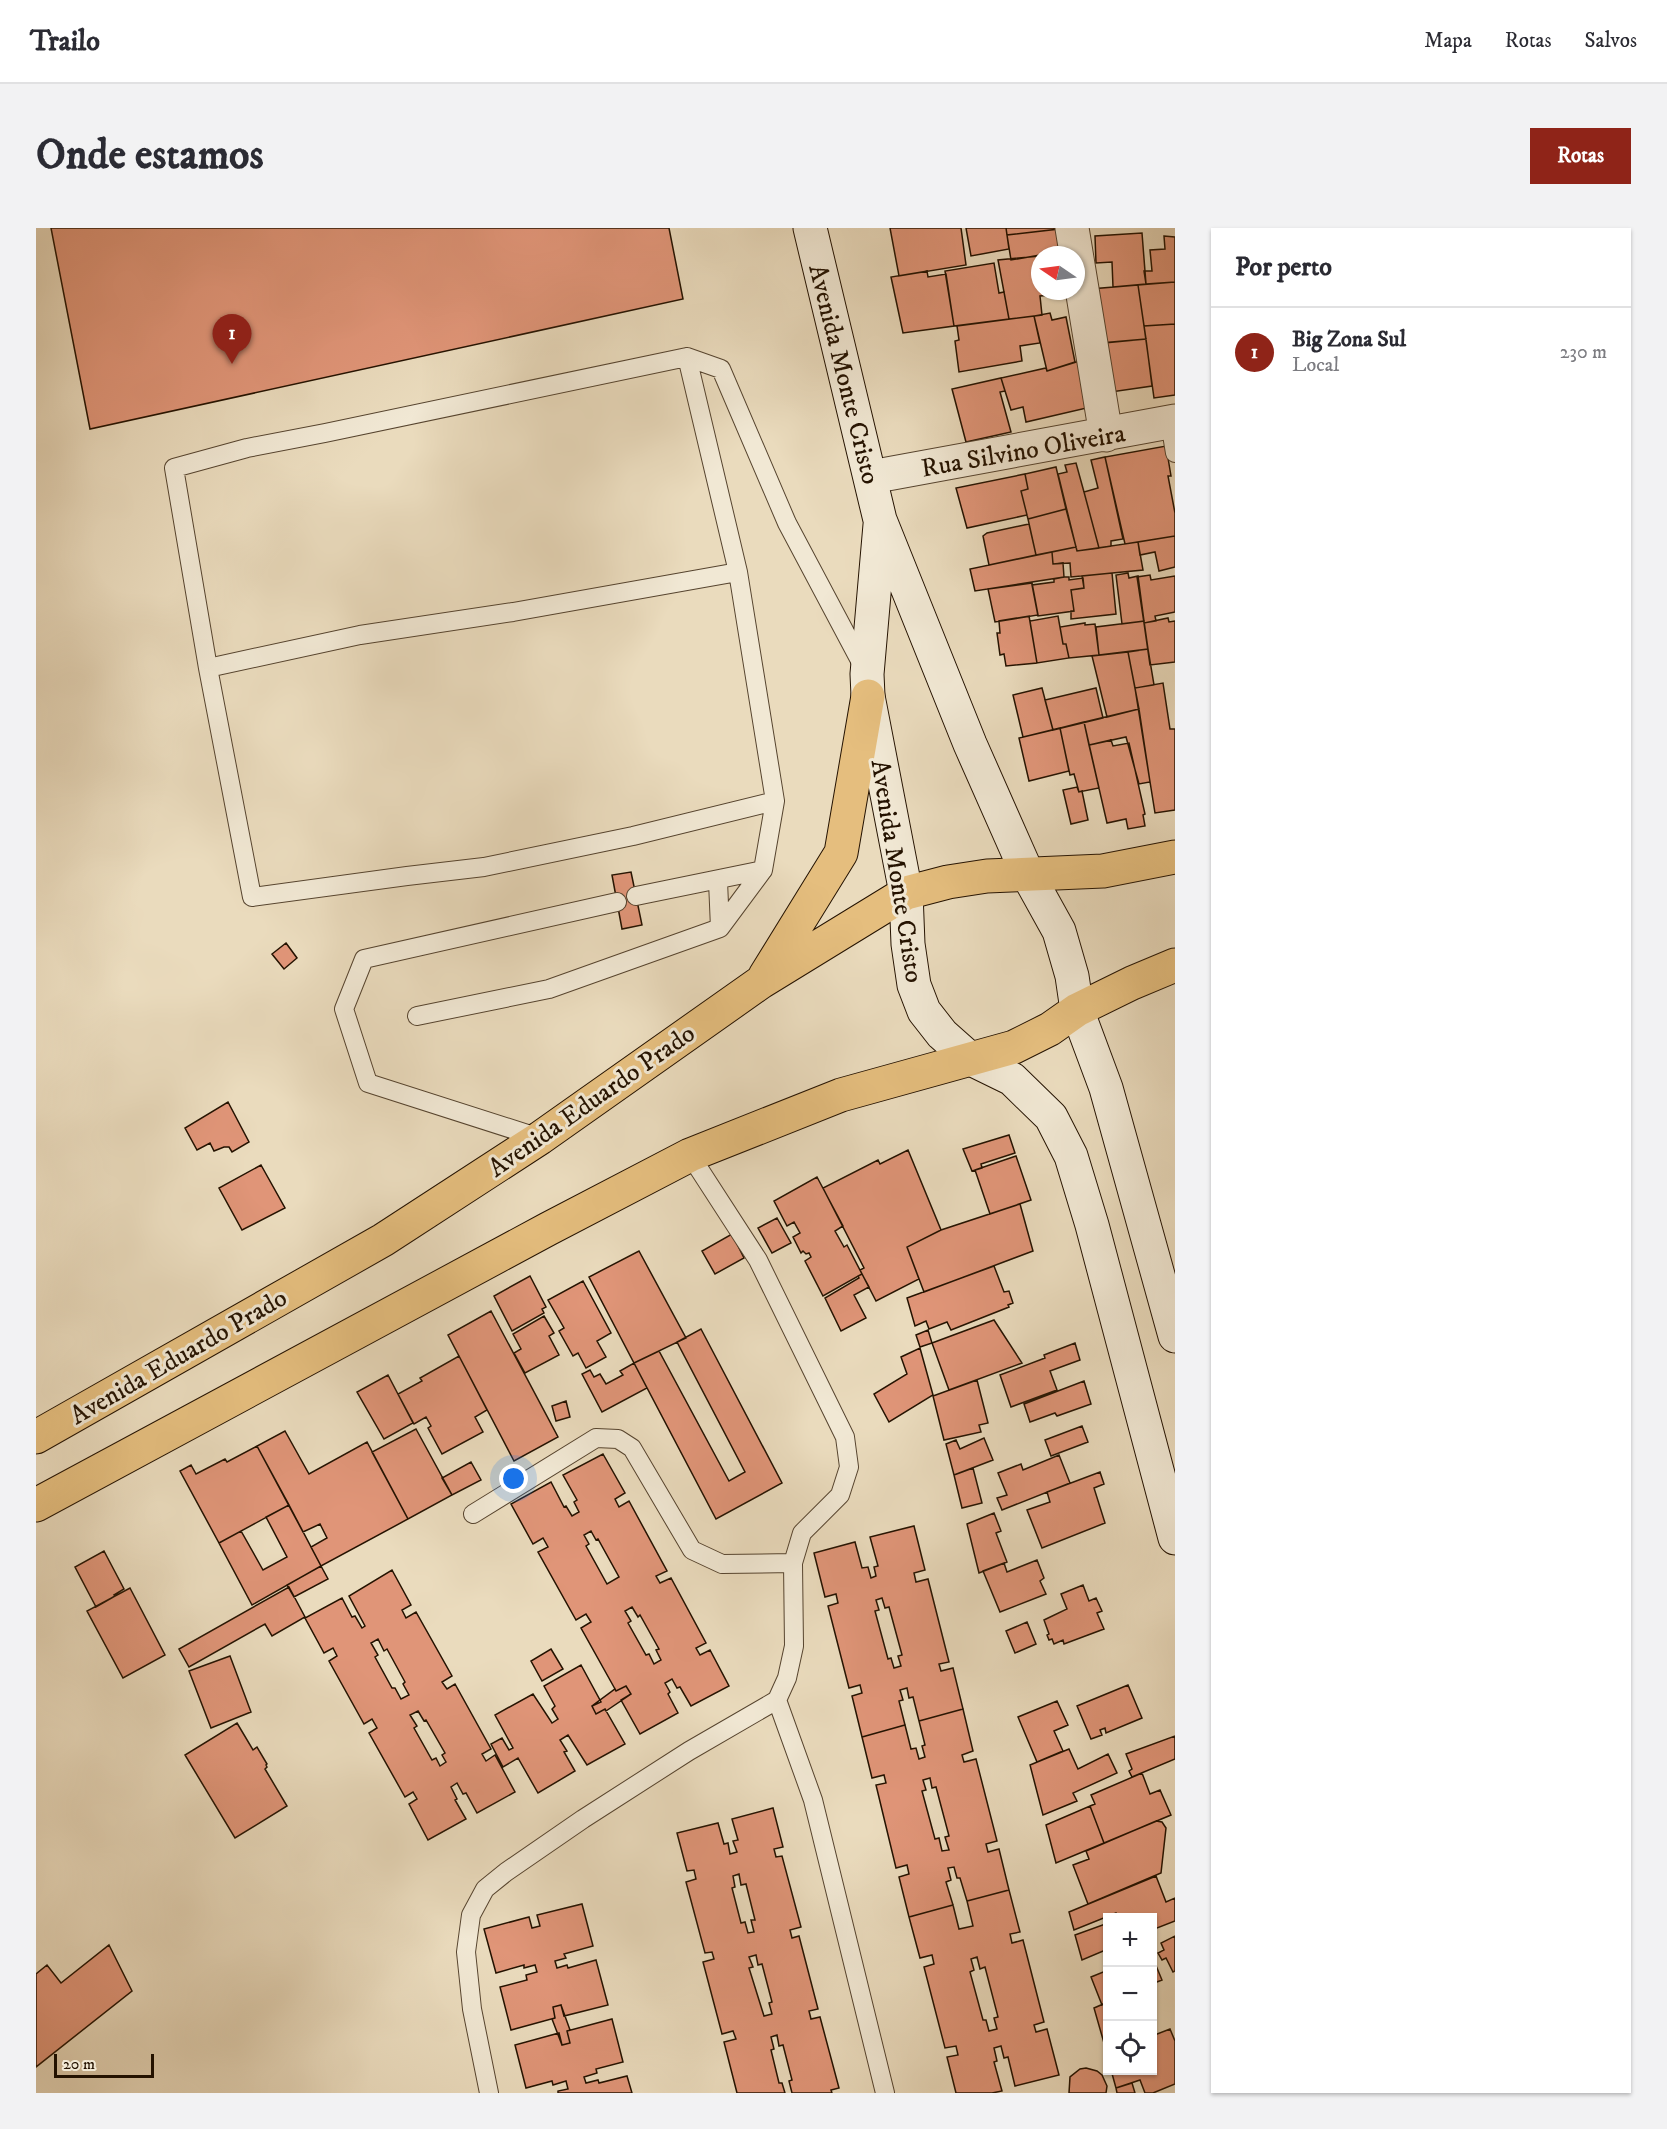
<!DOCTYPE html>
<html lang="pt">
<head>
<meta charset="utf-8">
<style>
	:root { --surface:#fff; --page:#f2f2f3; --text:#2b2b33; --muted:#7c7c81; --line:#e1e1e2; --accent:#8f2418 }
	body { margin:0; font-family:"IM FELL DW Pica",serif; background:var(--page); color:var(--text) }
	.controls { position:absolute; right:18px; bottom:18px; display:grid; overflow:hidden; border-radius:0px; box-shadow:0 2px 4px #0004 }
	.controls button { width:54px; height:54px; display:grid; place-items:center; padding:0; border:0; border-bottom:2px solid var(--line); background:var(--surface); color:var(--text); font:30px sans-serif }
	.compass { position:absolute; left:995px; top:18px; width:54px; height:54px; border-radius:50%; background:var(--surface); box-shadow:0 2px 4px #0004; rotate:283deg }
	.scale { position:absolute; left:18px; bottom:15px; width:100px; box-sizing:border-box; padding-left:6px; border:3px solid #241200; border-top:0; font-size:16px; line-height:21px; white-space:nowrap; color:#241200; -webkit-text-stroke:4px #f1e8d4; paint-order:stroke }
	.you { position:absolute; left:478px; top:1251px; width:21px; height:21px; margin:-15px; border:4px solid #fff; border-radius:50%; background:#1a73e8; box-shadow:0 0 0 9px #1a73e833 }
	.badge { display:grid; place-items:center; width:39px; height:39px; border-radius:50%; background:var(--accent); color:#fff; font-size:20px; font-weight:700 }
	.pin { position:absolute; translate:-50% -50px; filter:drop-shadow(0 2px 3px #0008) }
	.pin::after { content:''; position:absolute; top:32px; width:21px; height:18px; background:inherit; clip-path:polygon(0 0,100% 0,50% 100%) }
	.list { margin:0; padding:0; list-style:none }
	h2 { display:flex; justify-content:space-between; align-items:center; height:78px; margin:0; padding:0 24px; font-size:26px }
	h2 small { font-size:20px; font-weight:400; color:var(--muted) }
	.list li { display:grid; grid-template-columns:39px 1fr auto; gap:18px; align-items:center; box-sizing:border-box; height:90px; padding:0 24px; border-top:2px solid var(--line) }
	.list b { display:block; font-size:22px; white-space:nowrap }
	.list p { margin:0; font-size:20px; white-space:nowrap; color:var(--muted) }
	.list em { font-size:20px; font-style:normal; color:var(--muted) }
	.icon { flex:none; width:33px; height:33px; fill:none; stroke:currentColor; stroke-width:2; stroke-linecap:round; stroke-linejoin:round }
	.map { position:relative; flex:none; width:1139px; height:1865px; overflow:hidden; border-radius:0px }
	header { display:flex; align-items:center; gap:36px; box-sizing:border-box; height:84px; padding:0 30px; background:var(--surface); border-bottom:2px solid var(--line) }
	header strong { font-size:28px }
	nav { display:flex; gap:33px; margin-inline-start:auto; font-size:21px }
	.intro { display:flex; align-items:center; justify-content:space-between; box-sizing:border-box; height:144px; padding:0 36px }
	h1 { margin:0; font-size:42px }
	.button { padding:15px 27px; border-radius:0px; background:var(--accent); color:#fff; font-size:21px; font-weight:700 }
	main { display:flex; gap:36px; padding:0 36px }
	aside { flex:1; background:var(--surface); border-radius:0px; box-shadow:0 2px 4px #0004 }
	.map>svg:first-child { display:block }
</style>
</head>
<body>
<header>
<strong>Trailo</strong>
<nav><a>Mapa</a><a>Rotas</a><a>Salvos</a></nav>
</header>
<div class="intro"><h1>Onde estamos</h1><a class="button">Rotas</a></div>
<main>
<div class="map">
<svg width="1139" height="1865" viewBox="0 0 1139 1865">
	<rect width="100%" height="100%" fill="#eadbbd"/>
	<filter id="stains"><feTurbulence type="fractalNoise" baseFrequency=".00333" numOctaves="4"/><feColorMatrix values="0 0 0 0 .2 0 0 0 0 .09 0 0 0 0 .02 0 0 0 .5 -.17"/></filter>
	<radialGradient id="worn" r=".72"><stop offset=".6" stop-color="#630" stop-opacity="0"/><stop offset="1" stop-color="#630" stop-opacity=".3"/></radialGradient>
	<path fill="#e09578" stroke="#241200" stroke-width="1.5" fill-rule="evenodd" d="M15,0H633L647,71L54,201Z
		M854,0H925L930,37L863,48Z
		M930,0H970L973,21L935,28Z
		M970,0H1023V1L971,7Z
		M1023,1L1027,26L1004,27L975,32L971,7Z
		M1106,5L1110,56L1077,59L1076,34L1060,35L1059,8Z
		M1128,8L1139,9V54L1110,56L1108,43H1116L1114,22L1129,21Z
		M1004,28V63H1026L1027,66L1004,68L1006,87L973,91L962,32Z
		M958,35L963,65L968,64L973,91L918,98L909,43Z
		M891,43L892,49L910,46L918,98L867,105L855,49Z
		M1139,54V96L1108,98L1102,57Z
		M1102,57L1110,111L1064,115L1054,61Z
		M1014,85L1016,92L1030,89L1039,134L1011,143L998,88Z
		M998,88L1004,115L984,118L986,133L923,144L919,113L923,112L921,98Z
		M1139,96V167L1118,170L1108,98Z
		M1110,111L1116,158L1075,164L1068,115Z
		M1050,131L1055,179L990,194L987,179L975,182L965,150L1010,140L1011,143Z
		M965,150L969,163L964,164L975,204L930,214L916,161Z
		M1130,218L1135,248H1132L1139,285V308L1089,316L1069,229Z
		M1069,229L1087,311L1075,313V318L1063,320L1048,264L1062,260L1055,232Z
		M1040,235L1048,264L1063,320L1041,323L1040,319L1022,246L1031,244L1029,237Z
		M1020,239L1030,281L992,291L985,263L992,261L989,246Z
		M989,246L992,261L985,263L991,287L931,300L920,260Z
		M1030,281L1040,319L1000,327L992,291Z
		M993,296L1000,327L953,337L947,308L951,305Z
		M1139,308V339L1123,343L1119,324L1104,327L1102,314Z
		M1102,314L1107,342L1035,349L1034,335L1017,336L1016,324L1040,319L1041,323Z
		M1016,324L1017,336L1027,335L1028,349L939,363L934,341Z
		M1076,345L1080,386L1035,391V383H1038L1035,362L1048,360L1046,348Z
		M1092,345L1093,350L1102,348L1108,393L1086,396L1080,347Z
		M1114,347L1115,352L1139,348V384L1119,388L1120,393L1108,395L1101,349Z
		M1028,349H1033V352L1047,350L1048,360L1035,362L1038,383L1002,388L996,357L1018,354V351Z
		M996,355L1002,387L959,394L952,361Z
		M993,388L1001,435L970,438L968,426L964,427L961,405H964L963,393Z
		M1022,388L1027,416H1030L1033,430L1001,435L994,393Z
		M1132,390L1133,394L1139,393V434L1114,437L1108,395Z
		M1108,393L1112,421L1063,427L1060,399Z
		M1049,395V397L1059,396L1063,427L1033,430L1030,416H1027L1024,399Z
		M1112,421L1118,457L1099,460L1092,424Z
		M1092,424L1103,481L1071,489L1056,428Z
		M1127,455L1134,501H1139V582L1119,585L1099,460Z
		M1006,460L1017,502L987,509L977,467Z
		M1060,460L1067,490L1017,502L1009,472Z
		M1103,481L1114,554L1103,556L1090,509L1053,517L1048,494Z
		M1048,494L1063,560L1043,564L1038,546L1034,547L1024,500Z
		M1024,500L1033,543L993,553L983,510Z
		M1075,512L1077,518L1093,515L1109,586L1107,587L1109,598L1092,601L1090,591L1071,595L1053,517Z
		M1041,559L1043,564L1046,563L1052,592L1035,596L1027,562Z
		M595,644L606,697L586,701L576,647Z
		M250,715L261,730L248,741L236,726Z
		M192,874L213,914L196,924L193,919H188L178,923L174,915L161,922L149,900Z
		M973,907L979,925L945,936L946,940L936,943L927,921Z
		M872,922L905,1002L871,1019L883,1051L840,1073L824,1042L828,1040L787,960L842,932L844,936Z
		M980,928L995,972L954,986L939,942Z
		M225,937L249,980L206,1002L183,960Z
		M781,949L807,998L799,1003L808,1019L811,1017L826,1046L787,1068L769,1033L775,1029L773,1025L770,1026L767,1023L765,1025L757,1009L764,1005L758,994L751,998L738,973Z
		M984,976L997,1023L888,1064L871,1019L905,1002Z
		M741,990L755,1015L736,1025L722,1000Z
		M696,1006L708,1030L679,1046L666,1023Z
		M603,1023L650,1110L598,1135L553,1049Z
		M958,1038L968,1064L973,1063L977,1075L972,1077L973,1079L915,1102L911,1094L893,1101L890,1093L879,1098L871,1070Z
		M826,1046L833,1059L818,1067L830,1090L805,1103L789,1070L823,1050L822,1048Z
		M494,1048L510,1079L506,1081L508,1085L476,1103L458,1068Z
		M547,1053L575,1105L561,1113L570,1129L550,1140L542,1125L537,1128L523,1103L528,1100L512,1072Z
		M455,1083L522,1209L478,1233L412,1107Z
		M508,1088L518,1105L513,1108L523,1127L489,1145L478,1125L485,1121L477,1106Z
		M958,1092L986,1135L913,1162L896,1115Z
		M665,1101L746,1255L680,1291L598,1135L623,1123L693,1253L709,1244L641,1114Z
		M892,1102L896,1115L884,1119L880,1107Z
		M1039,1115L1044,1132L1014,1143L1021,1162L975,1179L964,1147L1009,1130L1008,1127Z
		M884,1120L897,1167L853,1194L838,1166L871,1146L865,1129Z
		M423,1128L451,1182L439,1189L447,1204L406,1226L392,1200L395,1198L390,1189L378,1196L362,1166L386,1153L384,1150Z
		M598,1135L611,1160L566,1184L546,1146L554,1142L558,1149L564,1146L570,1156L587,1147L584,1143Z
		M352,1147L377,1195L348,1211L321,1164Z
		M941,1152L952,1195L943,1197L945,1204L908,1212L897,1168Z
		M1048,1153L1055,1176L1021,1188L1019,1185L994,1194L988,1176Z
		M530,1173L534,1189L520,1193L516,1178Z
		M1046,1198L1052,1214L1015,1228L1009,1212Z
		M380,1201L416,1267L372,1291L336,1224Z
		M249,1203L273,1246L331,1214L372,1291L285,1338L275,1319L291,1310L284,1296L267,1304L221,1218Z
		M948,1210L957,1232L918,1247L910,1216L920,1212L924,1221Z
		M221,1218L253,1277L183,1315L144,1243L155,1237L160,1246L189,1231L191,1234Z
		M567,1226L589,1265L579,1271L583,1279L593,1273L631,1343L620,1348L624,1355L635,1350L670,1415L660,1420L664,1427L674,1422L693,1458L655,1478L644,1459L641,1460L636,1451L629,1455L634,1464L632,1466L642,1485L604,1506L585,1472L595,1466L590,1458L580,1463L579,1461L545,1400L555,1394L550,1386L540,1392L502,1324L512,1319L507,1310L497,1316L475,1276L515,1254L528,1279L530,1278L536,1288L543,1284L538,1274L541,1272L527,1247ZM555,1303L560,1312L562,1311L583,1349L571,1356L550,1318L553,1316L548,1307ZM596,1379L602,1389L604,1387L623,1421L620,1422L625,1432L618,1436L613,1426L610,1427L592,1395L595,1393L589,1383Z
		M1023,1227L1034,1255L966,1282L961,1270L971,1267L962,1245L985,1236L987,1242Z
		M435,1234L445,1252L416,1267L406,1250Z
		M937,1240L946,1275L926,1280L918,1247Z
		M1064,1244L1068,1256L1058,1260L1069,1295L1006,1320L991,1282L1014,1274L1011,1264Z
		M253,1277L285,1338L216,1377L183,1315L205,1303L227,1342L251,1329L230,1289Z
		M958,1285L965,1303L960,1305L971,1334L943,1345L931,1296Z
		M878,1298L889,1342L878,1345L880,1354L892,1351L913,1434L903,1436L905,1443L917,1440L927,1481L883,1493L877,1469L873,1470L871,1460L864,1462L867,1472L863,1473L869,1497L826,1509L816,1468L826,1465L824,1457L813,1460L792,1378L802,1375L800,1366L789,1369L778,1325L819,1314L826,1340L832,1339L835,1350L840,1348L838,1339L842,1338L834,1309ZM846,1370L849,1380L853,1379L866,1427L862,1428L865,1438L858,1440L855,1430L852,1431L839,1383L843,1382L840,1372Z
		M68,1323L88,1361L78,1367L79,1368L60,1379L39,1339Z
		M1001,1332L1008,1350L1004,1353L1010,1366L964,1384L947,1343L968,1335L971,1344Z
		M285,1338L292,1351L258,1369L251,1357Z
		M356,1342L375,1377L366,1382L370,1390L380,1384L416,1448L406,1454L411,1461L419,1456L455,1521L446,1526L450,1533L459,1527L479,1564L441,1585L430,1565L427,1566L421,1555L415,1559L421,1571L419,1572L430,1591L392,1612L373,1576L381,1571L377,1564L369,1569L333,1505L341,1500L336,1491L328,1496L293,1433L301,1428L297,1420L288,1425L269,1390L306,1370L316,1389L319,1388L326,1400L329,1398L313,1368ZM342,1411L348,1423L351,1421L369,1454L367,1456L373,1467L365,1471L359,1460H356L339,1429L342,1427L335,1415ZM382,1483L388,1493L390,1492L409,1525L406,1527L410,1534L404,1538L400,1530L396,1532L378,1500L381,1498L374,1487Z
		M1047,1357L1053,1373L1060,1370L1066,1383L1061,1385L1068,1401L1028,1416L1027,1412L1018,1416L1016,1411L1013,1412L1011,1407L1013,1406L1008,1392L1031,1381L1025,1366Z
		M253,1359L269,1389L236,1408L229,1396L153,1439L143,1421Z
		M94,1360L129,1427L87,1450L51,1383Z
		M991,1394L1000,1416L979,1425L970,1403Z
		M515,1421L527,1441L506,1453L495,1433Z
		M194,1428L215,1484L175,1500L153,1443Z
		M545,1437L565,1474L556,1478L560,1486L569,1481L589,1516L551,1537L532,1507L524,1512L531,1523L528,1524L539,1543L502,1565L482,1530L467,1539L455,1516L466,1510L473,1522L477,1520L459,1487L497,1466L516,1495L522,1491L516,1481L519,1478L508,1458Z
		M1092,1457L1106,1490L1070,1505L1069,1500L1064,1502L1066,1507L1055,1511L1041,1478Z
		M590,1458L595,1466L570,1483L569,1481L560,1486L556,1478L579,1461L580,1463Z
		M1021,1473L1032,1497L1018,1503L1027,1523L1001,1534L982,1489Z
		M927,1481L937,1523L926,1527L928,1534L940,1531L961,1613L950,1616L952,1624L963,1621L973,1662L931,1673L924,1650H921L918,1639L912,1640L915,1652L910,1654L917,1677L873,1689L863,1649L873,1646L871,1637L860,1640L840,1557L850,1555L848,1547L836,1550L826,1509L869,1497L875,1521L880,1520L883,1531L889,1529L886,1518L889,1517L883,1493ZM894,1550L896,1560L900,1559L913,1608L909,1609L913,1622L906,1623L903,1610L899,1611L886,1563L890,1562L887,1552Z
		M201,1495L217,1522L221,1519L231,1536L230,1537L231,1539L229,1541L251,1578L199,1610L149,1527Z
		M1139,1508V1531L1096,1549L1093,1543L1096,1541L1090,1526Z
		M1033,1521L1042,1541L1072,1526L1081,1545L1037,1565L1041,1573L1007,1587L994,1537Z
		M1106,1545L1114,1566L1124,1562L1135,1587L1068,1615L1054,1578L1059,1576L1055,1567Z
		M1054,1578L1068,1615L1020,1635L1010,1597Z
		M737,1580L747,1619L738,1621L740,1629L746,1628L765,1699L754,1702L756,1710L763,1708L782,1781L773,1783L775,1791L784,1789L803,1860L795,1862L796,1865H756L753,1853L756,1852L747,1817L743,1818L741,1807L735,1809L738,1821L735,1822L743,1855H746L749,1865H701L688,1814L700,1811L697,1803L686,1806L667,1734L678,1731L676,1724L669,1725L650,1654L660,1651L658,1642L651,1643L641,1605L682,1595L688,1616L692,1615L694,1626L701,1624L697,1613L702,1612L696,1591ZM703,1646L705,1657L710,1656L719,1692H715L718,1704L712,1705L709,1694L705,1695L696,1660L699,1659L697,1648ZM720,1727L722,1737L726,1736L736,1774L733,1775L736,1786L728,1788L713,1740L717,1739L713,1729Z
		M1120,1593L1126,1594L1130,1600L1125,1645L1052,1676L1037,1637L1053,1631L1050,1623Z
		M1120,1648L1130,1674L1139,1670V1693L1116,1702V1690H1082L1080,1685L1038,1702L1033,1684Z
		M973,1662L984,1704L974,1706L976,1715L987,1712L1008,1794L998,1797L1000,1804L1011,1801L1023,1847L979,1858L972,1829L968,1830L965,1818L958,1820L961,1833L958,1834L966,1863L956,1865H920L911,1829L922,1827L920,1818L909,1820L888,1739L898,1736L896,1727L884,1730L873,1689L917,1677L923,1701L937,1698L931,1673ZM941,1729L944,1741L949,1739L962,1789L958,1790L961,1801L953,1803L950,1792H947L934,1744L938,1742L935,1731Z
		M546,1676L557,1718L528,1726L530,1730L519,1733L521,1740L531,1737L532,1740L560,1732L572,1777L528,1788L525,1777L517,1779L519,1790L475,1802L464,1759L491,1752L490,1747L501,1744L499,1737L488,1740V1737L460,1745L448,1701L493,1689L496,1700L504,1698L501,1687Z
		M1072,1695V1721L1046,1732L1039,1707Z
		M1139,1708V1743L1137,1744L1130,1730L1126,1732L1122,1725L1128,1722L1125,1715Z
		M73,1717L96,1763L0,1839V1746L11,1737L25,1755Z
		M1116,1728L1126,1752L1116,1756Z
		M1072,1742V1774L1066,1777L1055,1749Z
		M1072,1774V1829L1058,1780Z
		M525,1777L534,1802L531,1803L534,1815L526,1817L516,1791L519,1790L517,1779Z
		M576,1791L587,1834L560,1841L561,1845L548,1849L550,1855L562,1852L563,1855L591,1848L596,1865H522V1863L532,1861L530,1853L517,1857L516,1853L490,1860L479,1817L523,1805L526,1817L534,1815L531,1803Z
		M1134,1801L1139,1813V1856L1117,1865H1109L1104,1852L1080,1860L1075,1842H1116V1808Z
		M1050,1840L1061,1843L1066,1847L1071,1858L1070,1865H1033L1034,1849L1044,1841Z
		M1096,1855L1099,1865H1081L1080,1860Z"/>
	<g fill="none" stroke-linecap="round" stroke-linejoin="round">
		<defs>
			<path id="service" d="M1134,194L1139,225
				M172,440L324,407L477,384L702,344
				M739,573L597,608L448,639L371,648L216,669L172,440L138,240L211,220L289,205L651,129L685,141L751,295L828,440
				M682,653L684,700
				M600,668L727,642L739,573L702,344L651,129
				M381,788L513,761L684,700L727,642
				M504,910L332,855L308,781L328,731L581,674
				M437,1286L560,1210L582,1211L596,1220L656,1322L686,1336L757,1335
				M741,1472L777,1572L849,1865
				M453,1865L436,1781L430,1724L435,1687L449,1661L470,1644L547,1591L653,1523L741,1472L751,1450L758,1418L757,1335L766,1305L804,1267L813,1239L809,1209L722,1032L654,927"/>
			<path id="minor" d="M1036,0L1070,207
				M835,249L1139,193"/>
			<path id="secondary" d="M774,0L844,292L934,516L992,647L1023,703L1036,748L1041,782L1070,860L1139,1108
				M844,297L831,446L832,468L870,665L872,716L878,757L888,783L906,806L933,830L976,851L1015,889L1035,928L1056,997L1139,1310"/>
			<path id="primary" d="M729,748L805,625L832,468
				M0,1209L347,1012L504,910L725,754L870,665L912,654L951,648L1067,643L1139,629
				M0,1277L512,1001L654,927L805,867L978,819L1014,801L1041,782L1096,755L1139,737"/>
		</defs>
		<use href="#service" stroke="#56442f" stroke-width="20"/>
		<use href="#minor" stroke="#56442f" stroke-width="35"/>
		<use href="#secondary" stroke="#241200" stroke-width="35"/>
		<use href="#primary" stroke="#241200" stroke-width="35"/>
		<use href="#service" stroke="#f1e8d4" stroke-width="18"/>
		<use href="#minor" stroke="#f1e8d4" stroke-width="33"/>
		<use href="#secondary" stroke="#f1e8d4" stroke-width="33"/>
		<use href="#primary" stroke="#e5be7e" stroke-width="33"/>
	</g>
	<g text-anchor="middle" stroke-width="6" stroke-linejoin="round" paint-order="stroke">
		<g font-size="26" fill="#241200" stroke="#f1e8d4">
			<text transform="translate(809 146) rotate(76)" y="9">Avenida Monte Cristo</text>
			<text transform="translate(987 222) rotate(-10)" y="9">Rua Silvino Oliveira</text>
			<text transform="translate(862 643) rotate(81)" y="9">Avenida Monte Cristo</text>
			<text transform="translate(555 872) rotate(-35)" y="9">Avenida Eduardo Prado</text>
			<text transform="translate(142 1128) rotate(-30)" y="9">Avenida Eduardo Prado</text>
		</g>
	</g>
	<rect width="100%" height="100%" filter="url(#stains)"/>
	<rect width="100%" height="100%" fill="url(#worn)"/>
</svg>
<div class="controls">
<button>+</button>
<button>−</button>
<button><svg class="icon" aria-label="locate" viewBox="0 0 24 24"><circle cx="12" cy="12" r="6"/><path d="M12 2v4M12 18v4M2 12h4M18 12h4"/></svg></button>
</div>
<svg class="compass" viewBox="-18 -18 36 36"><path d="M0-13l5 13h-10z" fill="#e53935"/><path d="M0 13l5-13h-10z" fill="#7c7c81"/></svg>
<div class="scale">20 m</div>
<div class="you"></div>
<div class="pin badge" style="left:196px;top:136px">1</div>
</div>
<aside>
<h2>Por perto<small></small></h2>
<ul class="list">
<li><span class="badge">1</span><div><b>Big Zona Sul</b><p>Local</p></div><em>230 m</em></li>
</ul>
</aside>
</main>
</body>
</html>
